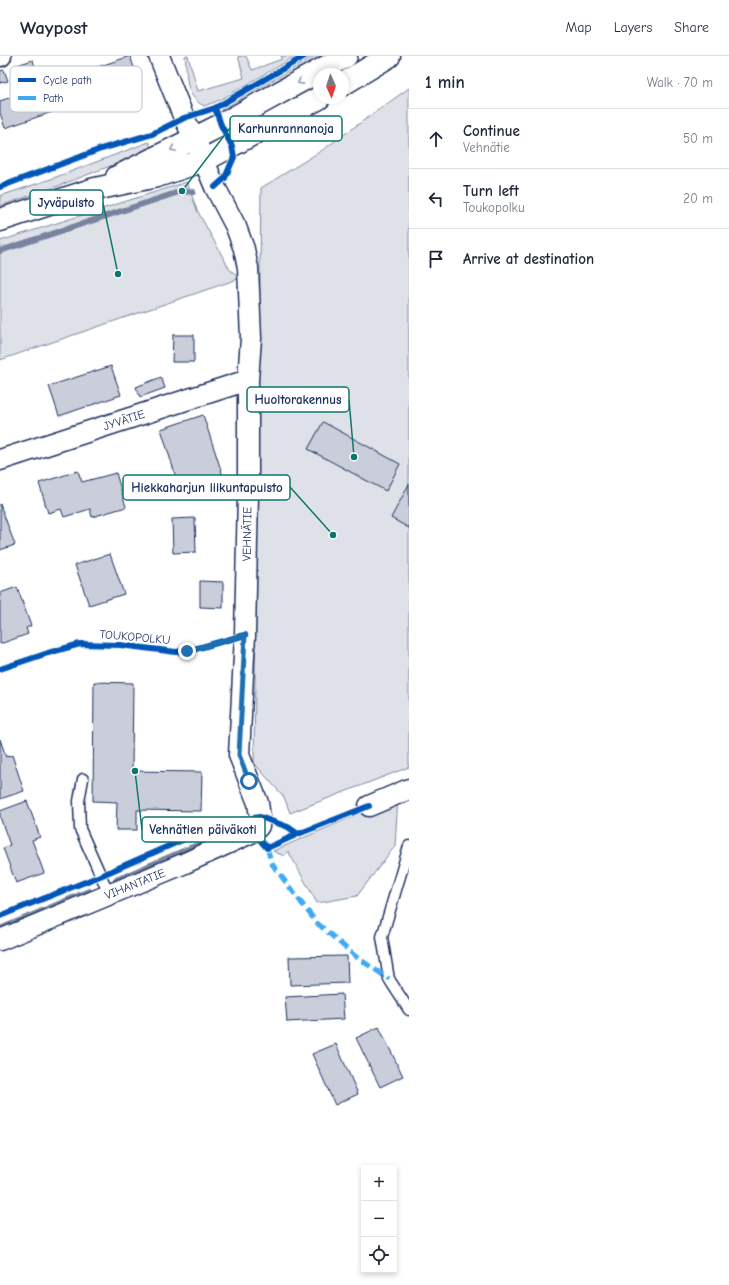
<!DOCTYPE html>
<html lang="en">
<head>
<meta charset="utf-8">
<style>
	:root { --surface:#fff; --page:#f6f6f7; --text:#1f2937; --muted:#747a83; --line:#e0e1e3 }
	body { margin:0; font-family:"Comic Neue",sans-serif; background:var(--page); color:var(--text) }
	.controls { position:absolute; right:12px; bottom:12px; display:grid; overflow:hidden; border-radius:0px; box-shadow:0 2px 6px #0003 }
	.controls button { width:36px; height:36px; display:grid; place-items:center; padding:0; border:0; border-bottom:1px solid var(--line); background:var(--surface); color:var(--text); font:20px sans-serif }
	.compass { position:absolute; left:313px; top:12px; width:36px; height:36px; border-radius:50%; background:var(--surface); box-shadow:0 2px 6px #0003; rotate:177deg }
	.stop { position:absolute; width:12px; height:12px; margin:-9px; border:3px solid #1f6fb2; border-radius:50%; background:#fff }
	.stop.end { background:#1f6fb2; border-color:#fff; box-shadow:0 1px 4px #0008 }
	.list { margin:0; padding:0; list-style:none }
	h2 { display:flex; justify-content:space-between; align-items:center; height:52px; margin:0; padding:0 16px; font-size:17px }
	h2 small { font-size:13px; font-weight:400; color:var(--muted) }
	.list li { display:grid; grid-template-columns:26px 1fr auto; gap:12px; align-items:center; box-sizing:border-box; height:60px; padding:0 16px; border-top:1px solid var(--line) }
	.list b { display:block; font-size:15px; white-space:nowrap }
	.list p { margin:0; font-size:13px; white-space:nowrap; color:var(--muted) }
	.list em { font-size:13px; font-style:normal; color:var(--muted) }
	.icon { flex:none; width:22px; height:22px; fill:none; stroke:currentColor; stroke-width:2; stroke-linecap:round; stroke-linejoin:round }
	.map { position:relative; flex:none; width:409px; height:1229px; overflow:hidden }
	header { display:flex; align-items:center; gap:24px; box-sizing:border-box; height:56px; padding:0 20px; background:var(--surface); border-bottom:1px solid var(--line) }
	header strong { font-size:19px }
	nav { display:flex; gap:22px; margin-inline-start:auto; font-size:14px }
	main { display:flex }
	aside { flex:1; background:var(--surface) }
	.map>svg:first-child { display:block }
</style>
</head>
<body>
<header>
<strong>Waypost</strong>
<nav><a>Map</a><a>Layers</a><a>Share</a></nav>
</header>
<main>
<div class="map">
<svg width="409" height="1229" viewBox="0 0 409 1229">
	<rect width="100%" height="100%" fill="#fff"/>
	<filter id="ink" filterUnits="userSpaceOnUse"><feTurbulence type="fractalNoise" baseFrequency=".025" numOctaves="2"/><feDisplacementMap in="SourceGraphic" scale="8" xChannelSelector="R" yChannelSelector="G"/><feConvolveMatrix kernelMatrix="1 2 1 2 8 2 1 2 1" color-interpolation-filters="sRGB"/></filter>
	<g filter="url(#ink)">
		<path fill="#dee1e7" stroke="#7c88a2" d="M185,0H188L198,35L244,22L238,0H246L252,14L282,3L281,0H296L220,44L204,50C183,39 188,19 185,0Z
			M314,0H331L223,59L221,54Z
			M409,32V711L290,757L284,741L254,707L261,132L321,95Z
			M149,86L152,94L58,130L0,150V140L51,123Z
			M187,126L197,154L230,214L241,222L0,304V185Z
			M398,741L395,790L357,840L317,847L288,795L284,800L273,795Z"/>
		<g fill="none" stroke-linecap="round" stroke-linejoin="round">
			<path stroke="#77839f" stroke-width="6" d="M0,195L182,135L193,136
				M116,824L225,777
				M0,873L89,835"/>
		</g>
		<path fill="#caceda" stroke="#1b2f5e" d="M130,0L139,26L86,44L77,18Z
			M33,4L36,15L21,20L17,9Z
			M4,14L8,25L0,27V15Z
			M50,28L58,54L5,72L0,57V45Z
			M173,279H194V306H172Z
			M111,310L121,339L59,360L49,330Z
			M161,321L165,332L140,341L136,331Z
			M203,359L223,420L180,434L161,373Z
			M323,366L400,408L386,435L308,393Z
			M78,415L82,426L116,417L126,451L92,461L90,453L64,461L61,453L48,457L39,427Z
			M409,428V472L391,462Z
			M0,448L15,489L0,494Z
			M195,462L196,496L173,497L172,463Z
			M110,498L124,538L89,549L75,509Z
			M200,525L223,526V552L200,551Z
			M17,531L31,570L26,572L28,578L0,588V537Z
			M94,626L133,627L132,715L202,716L201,755L137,754V774H116L117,746L93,745Z
			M0,683L6,701L12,699L24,735L0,743Z
			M27,745L40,781L32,784L44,817L16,827L3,792L10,789L0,761V755Z
			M347,900L348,927L290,929L289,901Z
			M342,938L344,963L287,966L285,941Z
			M379,971L403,1020L380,1031L356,982Z
			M336,988L358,1038L335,1049L312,998Z"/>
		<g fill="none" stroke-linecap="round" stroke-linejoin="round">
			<defs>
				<path id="lane" d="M83,723L79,745L80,773L109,838
					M409,790L382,881L389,923L409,954"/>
				<path id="street" d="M0,0H1
					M0,404L248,324
					M369,750L409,733
					M0,884L183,808L253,776L259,770L260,761L258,747L239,699L245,579L248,437V324L251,282L248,212L244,193L236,171L215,131L195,83L184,62L159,0"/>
				<path id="secondary" d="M343,28L389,0
					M117,121L221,69L346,0
					M0,164L95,133L157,120L205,104L319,42"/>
			</defs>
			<use href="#lane" stroke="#1b2f5e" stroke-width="13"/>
			<use href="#street" stroke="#1b2f5e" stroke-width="23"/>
			<use href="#secondary" stroke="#1b2f5e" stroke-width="25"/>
			<use href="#lane" stroke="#fff" stroke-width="10"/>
			<use href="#street" stroke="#fff" stroke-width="20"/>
			<use href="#secondary" stroke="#fff" stroke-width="22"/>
			<path stroke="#3fa9f5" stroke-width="5" stroke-dasharray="10 5" stroke-linecap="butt" d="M267,792L272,808L316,866L355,900L389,923"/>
			<defs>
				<path id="cycleway" d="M215,52L221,69L232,90L234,101L225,122L215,131
					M0,131L101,93L152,78L184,62L215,52L305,0
					M0,613L48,597L80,588L120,589L176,596L195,593L245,579
					M236,764L253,776L267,792L298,778
					M0,860L100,820L219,768L260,761L288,771L298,778L369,750"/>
			</defs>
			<use href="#cycleway" stroke="#fff" stroke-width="8"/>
			<use href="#cycleway" stroke="#0057b8" stroke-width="6"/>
		</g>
		<defs><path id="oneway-chevron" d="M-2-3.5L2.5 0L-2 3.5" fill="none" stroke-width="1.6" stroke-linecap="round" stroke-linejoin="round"/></defs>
		<g stroke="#8d97ae">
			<use href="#oneway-chevron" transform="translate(300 26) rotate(151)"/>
			<use href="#oneway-chevron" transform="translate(173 93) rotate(155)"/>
		</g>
	</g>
	<g fill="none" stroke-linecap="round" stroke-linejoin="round" filter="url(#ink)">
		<path stroke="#1f6fb2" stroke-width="5" d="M187,595L245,579L239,699L249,725"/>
	</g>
	<g text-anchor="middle" stroke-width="4" stroke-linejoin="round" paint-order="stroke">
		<g font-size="12" fill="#1b2f5e" stroke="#fff">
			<text transform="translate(124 364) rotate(-18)" y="4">JYVÄTIE</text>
			<text transform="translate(247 478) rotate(-89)" y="4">VEHNÄTIE</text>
			<text transform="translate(135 581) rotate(5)" y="4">TOUKOPOLKU</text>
			<text transform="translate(135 828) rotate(-22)" y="4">VIHANTATIE</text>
		</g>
	</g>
	<rect x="10" y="10" width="132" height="46" rx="6" fill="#fff" stroke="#bbc1cf" stroke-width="1"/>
	<rect x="18" y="22" width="18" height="4" fill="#0057b8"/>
	<rect x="18" y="40" width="18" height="4" fill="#3fa9f5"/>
	<g font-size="11" fill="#1b2f5e">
		<text x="43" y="28">Cycle path</text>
		<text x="43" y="46">Path</text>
	</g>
	<path fill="none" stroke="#0f766e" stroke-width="1.5" d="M182 135L230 72M118 218L103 147M354 401L349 344M333 479L290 431M135 715L142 774"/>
	<g fill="#0f766e" stroke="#fff" stroke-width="1.5">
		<circle cx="182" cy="135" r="4"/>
		<circle cx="118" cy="218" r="4"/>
		<circle cx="354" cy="401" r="4"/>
		<circle cx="333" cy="479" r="4"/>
		<circle cx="135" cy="715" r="4"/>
	</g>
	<g fill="#fff" stroke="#0f766e" stroke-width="1.5">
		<rect x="230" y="60" width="112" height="25" rx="4"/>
		<rect x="30" y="134" width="73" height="25" rx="4"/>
		<rect x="247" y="331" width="102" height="25" rx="4"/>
		<rect x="123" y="419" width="167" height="25" rx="4"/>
		<rect x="142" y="761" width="123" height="25" rx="4"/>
	</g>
	<g font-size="13" text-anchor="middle" font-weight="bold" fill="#1b2f5e">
		<text x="286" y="77">Karhunrannanoja</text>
		<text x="66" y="151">Jyväpuisto</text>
		<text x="298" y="348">Huoltorakennus</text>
		<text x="207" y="436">Hiekkaharjun liikuntapuisto</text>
		<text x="203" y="778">Vehnätien päiväkoti</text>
	</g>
</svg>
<div class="controls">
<button>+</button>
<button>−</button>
<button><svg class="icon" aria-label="locate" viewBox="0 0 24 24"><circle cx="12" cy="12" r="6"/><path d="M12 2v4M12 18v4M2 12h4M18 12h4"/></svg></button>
</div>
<svg class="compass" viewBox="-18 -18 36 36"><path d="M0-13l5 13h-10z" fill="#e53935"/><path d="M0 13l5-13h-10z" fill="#747a83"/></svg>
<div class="stop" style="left:249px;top:725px"></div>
<div class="stop end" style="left:187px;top:595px"></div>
</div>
<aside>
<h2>1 min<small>Walk · 70 m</small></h2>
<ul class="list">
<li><svg class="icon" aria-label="ahead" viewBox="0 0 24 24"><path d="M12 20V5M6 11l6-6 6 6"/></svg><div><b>Continue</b><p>Vehnätie</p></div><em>50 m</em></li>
<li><svg class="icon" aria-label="left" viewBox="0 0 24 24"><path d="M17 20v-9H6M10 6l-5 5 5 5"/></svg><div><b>Turn left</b><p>Toukopolku</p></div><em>20 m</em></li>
<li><svg class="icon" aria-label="arrive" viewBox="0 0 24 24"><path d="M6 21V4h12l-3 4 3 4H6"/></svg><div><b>Arrive at destination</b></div></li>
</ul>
</aside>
</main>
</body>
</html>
